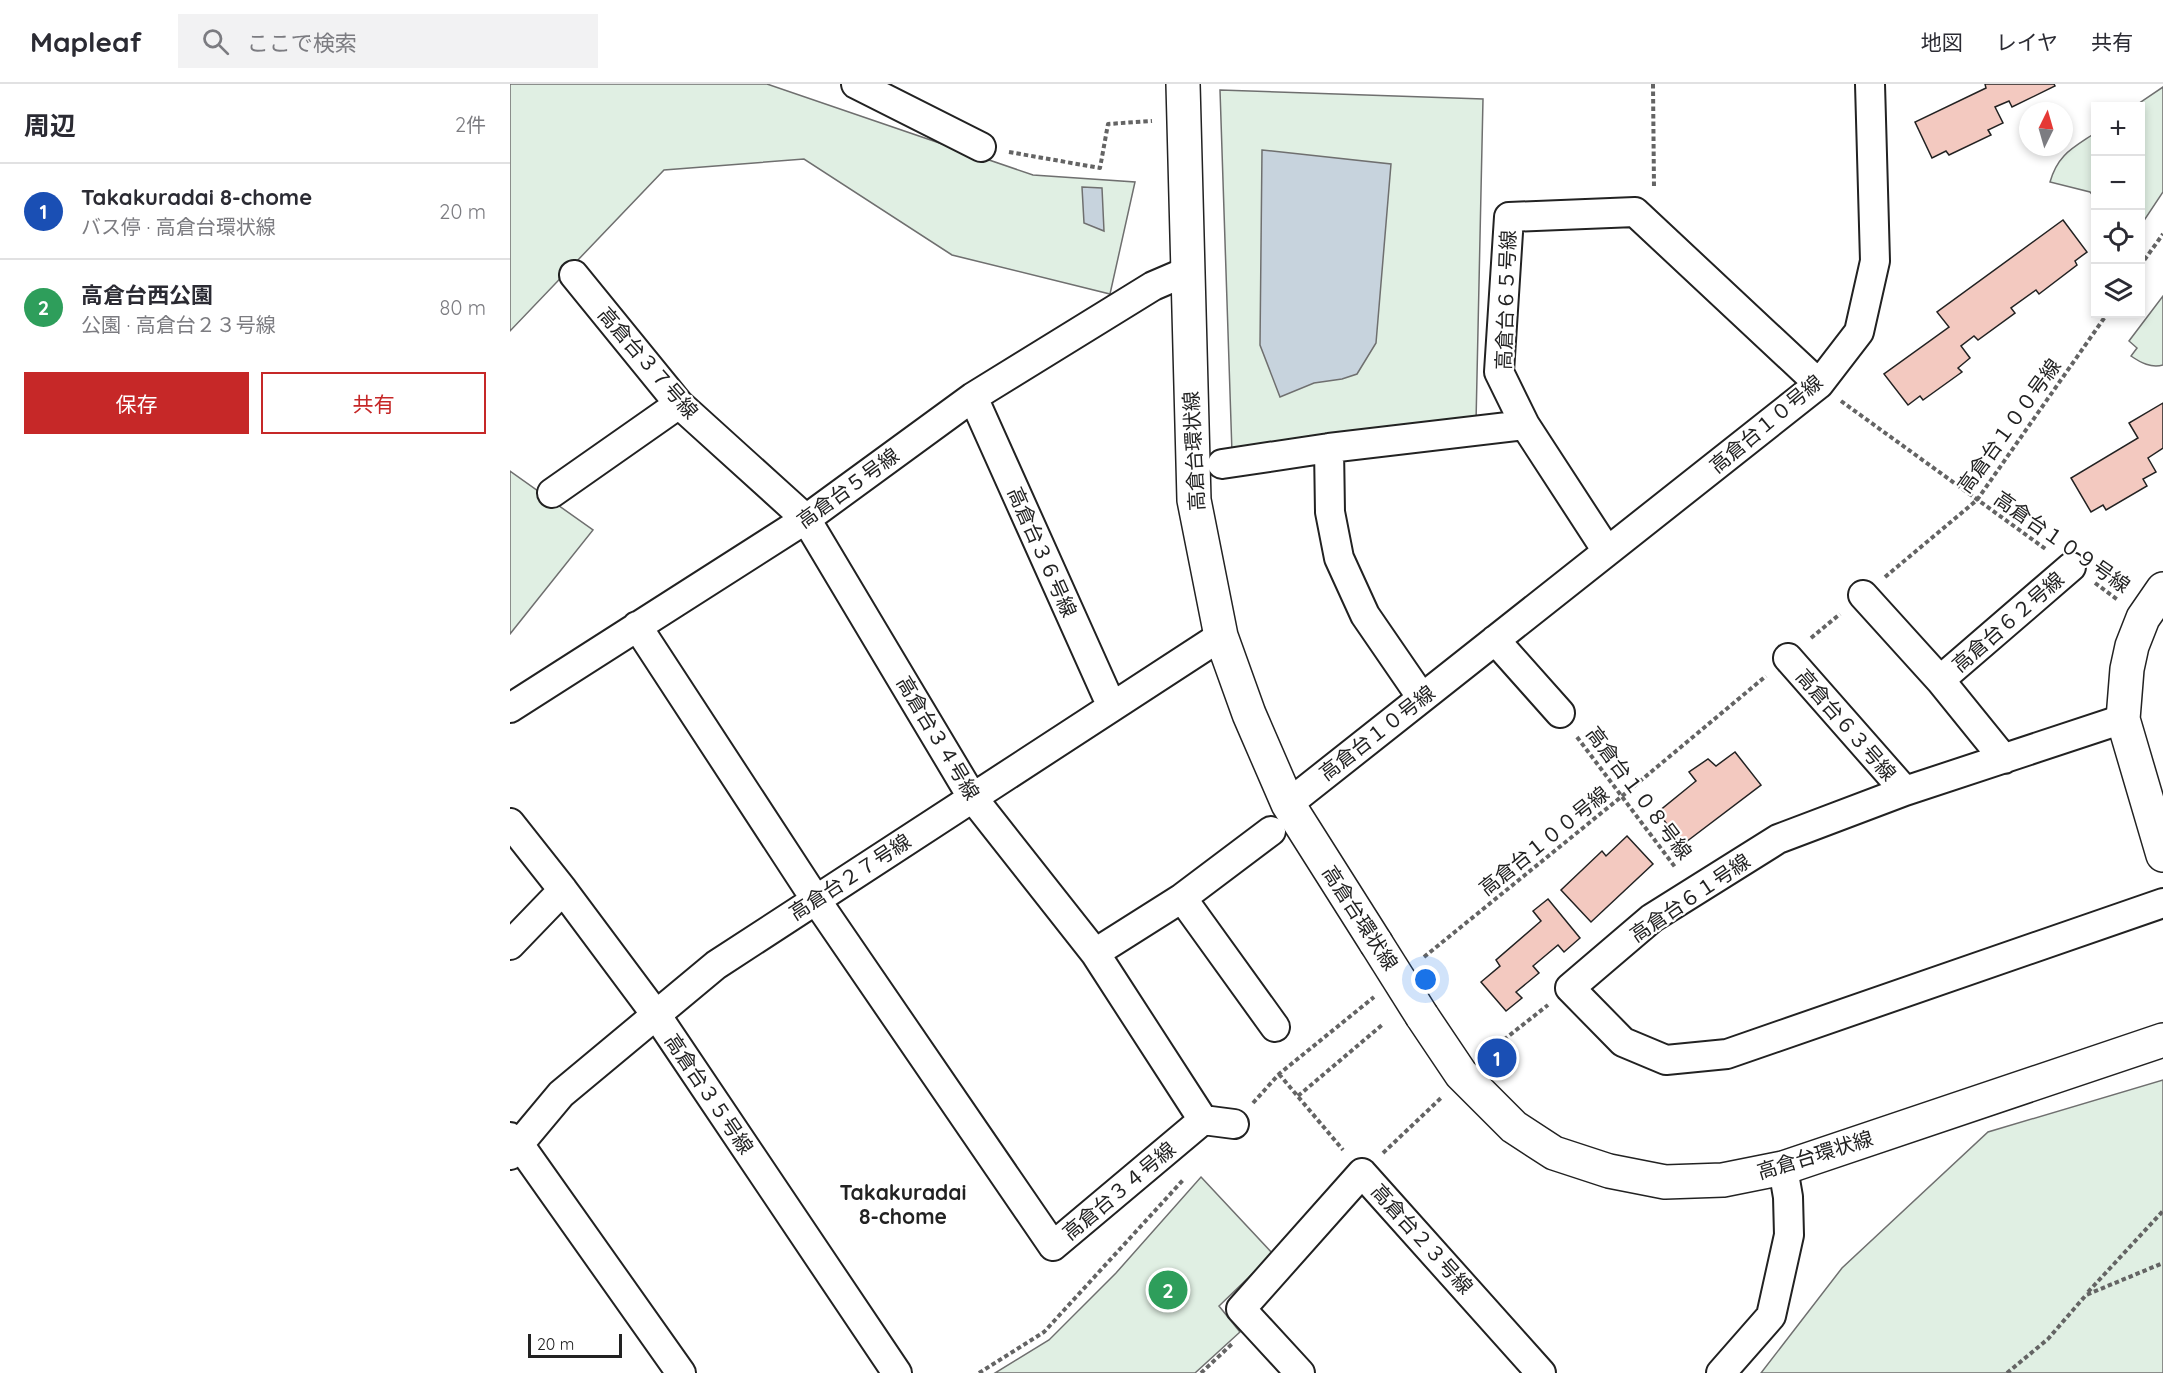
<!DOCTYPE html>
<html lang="ja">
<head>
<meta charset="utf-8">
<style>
	:root { --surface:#fff; --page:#f2f2f3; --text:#2b2b33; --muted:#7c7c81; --line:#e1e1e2; --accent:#c62828 }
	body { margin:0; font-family:Quicksand,"Noto Sans JP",sans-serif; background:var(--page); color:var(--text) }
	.controls { position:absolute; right:18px; top:18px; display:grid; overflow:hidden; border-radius:0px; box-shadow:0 3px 9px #0003 }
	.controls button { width:54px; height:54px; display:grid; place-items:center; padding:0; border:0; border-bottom:2px solid var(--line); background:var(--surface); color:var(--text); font:30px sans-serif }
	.compass { position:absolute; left:1509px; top:18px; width:54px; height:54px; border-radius:50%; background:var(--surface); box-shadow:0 3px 9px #0003; rotate:5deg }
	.scale { position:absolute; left:18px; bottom:15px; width:94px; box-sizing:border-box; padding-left:6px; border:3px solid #222; border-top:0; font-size:16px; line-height:21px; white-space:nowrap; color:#222; -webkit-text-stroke:4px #fff; paint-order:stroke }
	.you { position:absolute; left:916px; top:896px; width:21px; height:21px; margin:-15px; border:4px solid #fff; border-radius:50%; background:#1a73e8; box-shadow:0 0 0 9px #1a73e833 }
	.badge { display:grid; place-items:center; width:39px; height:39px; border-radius:50%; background:var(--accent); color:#fff; font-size:20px; font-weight:700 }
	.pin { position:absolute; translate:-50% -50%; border:3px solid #fff; box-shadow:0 2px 6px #0006 }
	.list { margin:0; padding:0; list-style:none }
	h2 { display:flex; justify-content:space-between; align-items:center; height:78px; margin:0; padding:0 24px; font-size:26px }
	h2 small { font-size:20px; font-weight:400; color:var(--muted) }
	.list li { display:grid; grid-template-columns:39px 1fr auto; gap:18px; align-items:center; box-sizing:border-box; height:96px; padding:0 24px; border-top:2px solid var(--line) }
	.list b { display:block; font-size:22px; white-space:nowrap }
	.list p { margin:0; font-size:20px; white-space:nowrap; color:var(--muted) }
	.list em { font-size:20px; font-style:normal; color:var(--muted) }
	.actions { display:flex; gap:12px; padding:18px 24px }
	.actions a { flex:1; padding:14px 0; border:2px solid var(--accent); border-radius:0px; text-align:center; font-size:21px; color:var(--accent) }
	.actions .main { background:var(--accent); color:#fff }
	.icon { flex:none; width:33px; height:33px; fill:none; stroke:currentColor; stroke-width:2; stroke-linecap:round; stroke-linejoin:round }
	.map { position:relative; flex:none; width:1653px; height:1289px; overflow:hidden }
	header { display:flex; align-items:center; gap:36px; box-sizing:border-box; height:84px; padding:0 30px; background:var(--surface); border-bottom:2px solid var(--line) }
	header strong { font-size:28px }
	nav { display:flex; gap:33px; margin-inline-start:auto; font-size:21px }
	.search { width:420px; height:54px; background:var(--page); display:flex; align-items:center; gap:15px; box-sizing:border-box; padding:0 21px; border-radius:0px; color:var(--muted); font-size:22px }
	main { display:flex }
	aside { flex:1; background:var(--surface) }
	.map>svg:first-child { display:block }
</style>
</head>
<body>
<header>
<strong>Mapleaf</strong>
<div class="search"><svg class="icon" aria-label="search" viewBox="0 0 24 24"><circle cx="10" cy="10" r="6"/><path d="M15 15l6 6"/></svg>ここで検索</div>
<nav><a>地図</a><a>レイヤ</a><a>共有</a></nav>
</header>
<main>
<aside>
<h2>周辺<small>2件</small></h2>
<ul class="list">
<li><span class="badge" style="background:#1a4fb4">1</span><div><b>Takakuradai 8-chome</b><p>バス停 · 高倉台環状線</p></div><em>20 m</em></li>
<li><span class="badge" style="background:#2e9e5b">2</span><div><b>高倉台西公園</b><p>公園 · 高倉台２３号線</p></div><em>80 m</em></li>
</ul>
<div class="actions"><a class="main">保存</a><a>共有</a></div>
</aside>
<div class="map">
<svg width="1653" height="1289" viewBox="0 0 1653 1289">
	<rect width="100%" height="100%" fill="#fff"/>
	<path fill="#e0efe3" stroke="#6f6f6f" stroke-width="1.5" d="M0,0H257L523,91L625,98L600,210L442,171L294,75L154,86L0,247Z
		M1653,3V108L1631,141L1630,22H1625Z
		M710,6L973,15L966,338L722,369Z
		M1585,49V114L1580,108L1540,98C1548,70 1563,64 1585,49Z
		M1653,212V281C1641,284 1631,279 1621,272L1627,264L1619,257Z
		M0,387L83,446L0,550Z
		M1653,996V1289H1251L1332,1184L1478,1048Z
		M691,1093L763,1170L709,1222L730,1248L685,1289H485L539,1256L606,1189Z"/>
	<path fill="#c7d3dd" stroke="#6f6f6f" stroke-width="1.5" d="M752,66L881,80L866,259L847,290L832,295L804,299L770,313L750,261Z
		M572,103L592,104L594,147L574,139Z"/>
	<path fill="#f3c9c0" stroke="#222" stroke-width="1.5" d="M1475,0H1544L1545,2L1502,23L1499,17L1485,23L1493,39L1478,46L1481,51L1439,71L1436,67L1422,74L1405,38L1476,4Z
		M1553,136L1577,168L1565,177L1567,181L1529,210L1526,206L1501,224L1505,229L1468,256L1464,252L1451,262L1460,274L1448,284L1452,288L1413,316L1410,312L1398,321L1374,290L1439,243L1427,228Z
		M1653,319V364L1638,374L1646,388L1633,395L1637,402L1596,426L1593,421L1581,428L1561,394L1628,354L1619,339Z
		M1225,668L1251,701L1172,761L1148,728L1186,697L1179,688L1198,675L1206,682Z
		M1117,752L1143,780L1081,838L1051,806L1092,767L1096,772Z
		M1038,815L1070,854L1054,868L1048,861L1023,882L1029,889L1006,908L1012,914L996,927L971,898L990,882L986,876L1031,837L1023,827Z"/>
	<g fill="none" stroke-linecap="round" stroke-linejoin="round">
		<defs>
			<path id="minor" d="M346,0L471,63
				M64,191L169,320L296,435L462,713L585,869L693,1036L543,1162L306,816L127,542
				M463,313L602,623
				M819,364L820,428L829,474L855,531L912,614
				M712,380L819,364L1015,341
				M42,409L169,320
				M1097,467L1015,341L989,288L999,133L1125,128L1309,300
				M1353,511L1430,596
				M985,556L1050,629
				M1278,574L1395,707
				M0,624L296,435L463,313L643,202L678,187
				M1613,635L1395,707L1268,755L1142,834L1060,904L1113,958L1156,976L1217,970L1653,819
				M1494,675L1430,596L1561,483
				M778,720L1309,300L1349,248L1365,177L1360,0
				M0,739L53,806L147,932L387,1289
				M672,814L765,943
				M0,861L53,806
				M585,869L672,814L761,747
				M693,1036L724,1040
				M0,1053L9,1060L171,1289
				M0,1071L51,1010L206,881L711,552
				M790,1289L731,1225L852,1089L1031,1289
				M1211,1289L1261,1232L1279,1151L1278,1113L1273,1084"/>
			<path id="tertiary" d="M673,0L684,416L711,552L739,630L778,720L866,859
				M1653,505L1633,534L1622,562L1617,585L1613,635L1653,771
				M912,932L951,990L1004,1043L1044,1069L1099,1087L1155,1098L1213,1096L1273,1084L1653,956"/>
		</defs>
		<use href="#minor" stroke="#222" stroke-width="32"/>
		<use href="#tertiary" stroke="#222" stroke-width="36"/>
		<path stroke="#646464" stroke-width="4" stroke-dasharray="4.5 3" stroke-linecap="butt" d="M1143,0L1144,104
			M499,68L590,84L598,40L642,37
			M1630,182L1653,150
			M1331,317L1537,466
			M1375,493L1467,416L1597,230
			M1585,499L1608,516
			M1301,554L1330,530
			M1067,653L1165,783
			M914,873L1111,713L1256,592
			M982,965L1038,921
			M769,990L833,1066
			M788,1012L872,941
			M743,1019L769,990L864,913
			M873,1069L931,1014
			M1578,1208L1653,1127
			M469,1289L534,1248L674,1095
			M691,1289L723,1259
			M1497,1289L1538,1255L1576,1211L1653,1179"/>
		<use href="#minor" stroke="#fff" stroke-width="28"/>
		<use href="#tertiary" stroke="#fff" stroke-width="33"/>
		<defs>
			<path id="tertiary-bridge" d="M866,859L912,932"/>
		</defs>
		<use href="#tertiary-bridge" stroke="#222" stroke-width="36" stroke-linecap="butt"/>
		<use href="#tertiary-bridge" stroke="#fff" stroke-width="33"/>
	</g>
	<g text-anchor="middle" stroke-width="4.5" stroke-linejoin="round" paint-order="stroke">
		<g font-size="20" fill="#222" stroke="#fff">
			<text transform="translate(996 216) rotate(-88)" y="7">高倉台６５号線</text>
			<text transform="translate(138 279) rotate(49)" y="7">高倉台３７号線</text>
			<text transform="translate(1256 340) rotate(-40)" y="7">高倉台１０号線</text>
			<text transform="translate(1499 342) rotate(-54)" y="7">高倉台１００号線</text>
			<text transform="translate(684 367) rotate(-93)" y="7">高倉台環状線</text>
			<text transform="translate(338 404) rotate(-36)" y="7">高倉台５号線</text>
			<text transform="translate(1552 458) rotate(35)" y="7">高倉台１０９号線</text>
			<text transform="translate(532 468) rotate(66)" y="7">高倉台３６号線</text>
			<text transform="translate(1498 538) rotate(-41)" y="7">高倉台６２号線</text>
			<text transform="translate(1336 641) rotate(49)" y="7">高倉台６３号線</text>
			<text transform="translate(867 649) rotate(-38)" y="7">高倉台１０号線</text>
			<text transform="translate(428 654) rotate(59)" y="7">高倉台３４号線</text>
			<text transform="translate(1129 709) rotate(53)" y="7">高倉台１０８号線</text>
			<text transform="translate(1034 757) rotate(-39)" y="7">高倉台１００号線</text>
			<text transform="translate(340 793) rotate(-33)" y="7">高倉台２７号線</text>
			<text transform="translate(1180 814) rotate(-34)" y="7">高倉台６１号線</text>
			<text transform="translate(850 834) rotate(57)" y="7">高倉台環状線</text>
			<text transform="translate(199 1010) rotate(56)" y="7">高倉台３５号線</text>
			<text transform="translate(1305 1071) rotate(-17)" y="7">高倉台環状線</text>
			<text transform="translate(609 1107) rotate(-40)" y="7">高倉台３４号線</text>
			<text transform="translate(912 1155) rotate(48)" y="7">高倉台２３号線</text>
		</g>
		<g font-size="21" font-weight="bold" fill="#222" stroke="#fff">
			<text x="393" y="1116">Takakuradai<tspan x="393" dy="24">8-chome</tspan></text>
		</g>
	</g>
</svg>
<div class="controls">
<button>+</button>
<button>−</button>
<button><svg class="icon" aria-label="locate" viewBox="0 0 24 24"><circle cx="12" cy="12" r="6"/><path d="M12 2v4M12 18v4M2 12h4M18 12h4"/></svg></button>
<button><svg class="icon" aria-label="layers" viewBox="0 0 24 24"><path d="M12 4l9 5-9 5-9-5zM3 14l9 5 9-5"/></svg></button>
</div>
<svg class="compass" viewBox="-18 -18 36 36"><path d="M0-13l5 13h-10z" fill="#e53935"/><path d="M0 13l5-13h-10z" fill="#7c7c81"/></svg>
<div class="scale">20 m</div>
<div class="you"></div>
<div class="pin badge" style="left:987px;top:974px;background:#1a4fb4">1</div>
<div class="pin badge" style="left:658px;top:1206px;background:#2e9e5b">2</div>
</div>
</main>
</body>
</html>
